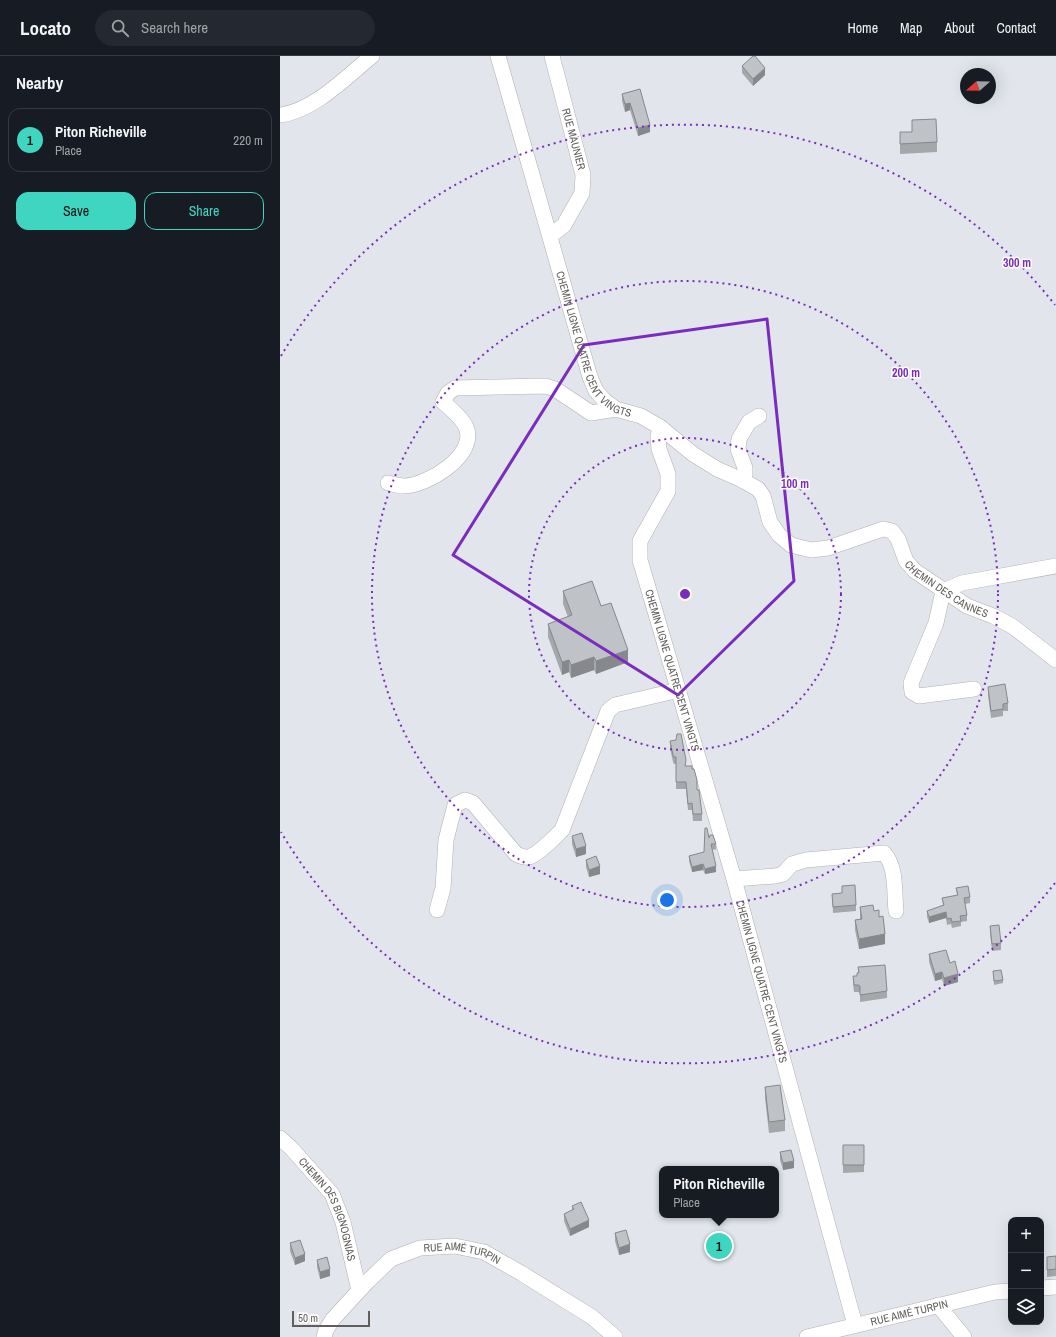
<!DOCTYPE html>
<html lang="en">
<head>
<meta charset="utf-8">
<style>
	:root { --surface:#171b24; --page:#242831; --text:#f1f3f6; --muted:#9ea1a6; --line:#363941; --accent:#3ed6c1 }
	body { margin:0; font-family:"Archivo Narrow",sans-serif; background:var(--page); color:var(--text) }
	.controls { position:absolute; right:12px; bottom:12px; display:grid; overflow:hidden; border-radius:8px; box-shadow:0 4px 16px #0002 }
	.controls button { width:36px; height:36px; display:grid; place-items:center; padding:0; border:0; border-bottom:1px solid var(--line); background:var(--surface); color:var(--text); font:20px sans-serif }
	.compass { position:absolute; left:680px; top:12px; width:36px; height:36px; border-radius:50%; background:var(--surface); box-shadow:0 4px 16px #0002; rotate:250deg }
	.scale { position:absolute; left:12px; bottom:10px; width:78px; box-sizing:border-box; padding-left:4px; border:2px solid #615d5a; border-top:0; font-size:11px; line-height:14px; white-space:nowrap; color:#615d5a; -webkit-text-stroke:3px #fff; paint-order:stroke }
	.you { position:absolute; left:387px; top:844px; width:14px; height:14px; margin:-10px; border:3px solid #fff; border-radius:50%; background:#1a73e8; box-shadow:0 0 0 6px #1a73e833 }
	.badge { display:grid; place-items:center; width:26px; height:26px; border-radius:50%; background:var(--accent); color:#111; font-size:13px; font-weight:700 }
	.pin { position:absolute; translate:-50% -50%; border:2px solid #fff; box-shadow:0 1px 4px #0006 }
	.popup { position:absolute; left:379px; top:1110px; width:120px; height:52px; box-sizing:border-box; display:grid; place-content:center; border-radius:8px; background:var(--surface); filter:drop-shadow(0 1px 3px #0005); font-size:13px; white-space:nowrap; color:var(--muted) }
	.popup b { font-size:15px; color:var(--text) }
	.popup::after { content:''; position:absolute; left:50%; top:100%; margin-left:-8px; border:8px solid transparent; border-top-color:var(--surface) }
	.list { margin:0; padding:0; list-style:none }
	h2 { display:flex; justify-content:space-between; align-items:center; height:52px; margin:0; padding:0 16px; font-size:17px }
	h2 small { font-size:13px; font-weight:400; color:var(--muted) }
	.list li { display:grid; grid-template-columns:26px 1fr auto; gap:12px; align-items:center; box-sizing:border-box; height:64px; margin:0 8px 8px; padding:0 8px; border:1px solid var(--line); border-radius:12px }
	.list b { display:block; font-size:15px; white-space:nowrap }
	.list p { margin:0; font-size:13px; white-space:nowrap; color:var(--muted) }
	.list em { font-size:13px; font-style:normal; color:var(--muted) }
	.actions { display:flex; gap:8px; padding:12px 16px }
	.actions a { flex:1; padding:9px 0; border:1px solid var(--accent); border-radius:12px; text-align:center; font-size:14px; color:var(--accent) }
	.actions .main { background:var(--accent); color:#111 }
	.icon { flex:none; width:22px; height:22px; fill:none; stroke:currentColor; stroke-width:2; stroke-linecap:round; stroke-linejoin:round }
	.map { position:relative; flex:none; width:776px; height:1281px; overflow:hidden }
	header { display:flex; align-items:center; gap:24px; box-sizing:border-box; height:56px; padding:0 20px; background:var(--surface); border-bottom:1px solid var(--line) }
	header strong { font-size:19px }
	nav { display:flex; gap:22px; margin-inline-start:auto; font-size:14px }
	.search { width:280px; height:36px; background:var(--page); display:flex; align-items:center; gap:10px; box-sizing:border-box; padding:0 14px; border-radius:22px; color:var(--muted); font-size:15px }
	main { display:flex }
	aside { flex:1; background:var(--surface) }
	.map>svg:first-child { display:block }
</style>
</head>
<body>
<header>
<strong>Locato</strong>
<div class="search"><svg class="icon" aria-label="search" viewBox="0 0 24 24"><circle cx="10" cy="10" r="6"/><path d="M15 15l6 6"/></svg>Search here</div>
<nav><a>Home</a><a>Map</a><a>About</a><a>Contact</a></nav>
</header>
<main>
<aside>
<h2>Nearby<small></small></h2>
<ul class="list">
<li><span class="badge">1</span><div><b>Piton Richeville</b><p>Place</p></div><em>220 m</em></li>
</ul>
<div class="actions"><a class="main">Save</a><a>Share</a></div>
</aside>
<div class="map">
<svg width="776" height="1281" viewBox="0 0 776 1281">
	<rect width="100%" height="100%" fill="#e2e6ec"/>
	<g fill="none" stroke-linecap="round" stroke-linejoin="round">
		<defs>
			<g id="minor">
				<path id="s1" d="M218,0L310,321L316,335L325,345L336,353L361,360L380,371L378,381L379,393L388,418V435L360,485V504L454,823L575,1269"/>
				<path d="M0,59C34,55 66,21 92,0"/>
				<path d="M270,180L284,169L302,137L303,119L272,0"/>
				<path id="s2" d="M380,371L413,398L437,413L462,424L478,433L483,440L490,466L499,479L511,489L531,494L548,492L603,473L612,475L618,483L626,505L635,515L687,550L713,560L732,570L776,604"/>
				<path d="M462,424L465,419V412L458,393L459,383L469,366L479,360"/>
				<path d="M108,427C113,428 119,430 124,430C147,430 198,399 186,371C183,364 170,352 163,346L168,337L175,332L266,330L275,333L311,357L336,353"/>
				<path d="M694,633L639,640L632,636L631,627L656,567L663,535L682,527L776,510"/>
				<path d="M454,823L495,820L503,818L512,808L526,804L604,797C617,811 614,837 616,855"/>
				<path d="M157,854L163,832L166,784L175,749L185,744L193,747L236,798C240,800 244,802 249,801C259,798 275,781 282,774L328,655L335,649L399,634"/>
				<path id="s3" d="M0,1082L11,1092L52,1138L63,1166L79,1234"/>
				<path d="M761,1232L776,1231"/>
				<path d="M658,1249L684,1281"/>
				<path id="s4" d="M44,1281L46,1274L53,1263L87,1226L111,1203L140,1192L175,1190L204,1196L241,1217L312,1261L335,1281"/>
				<path id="s5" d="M527,1281L715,1236L731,1235"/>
			</g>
		</defs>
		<use href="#minor" stroke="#b3b0ae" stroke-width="16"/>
		<use href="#minor" stroke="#fff" stroke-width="15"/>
	</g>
	<path fill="#a4a8ab" d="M462,10L485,19L473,30L462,17Z
		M360,33L370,76L358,80L350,54L345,56L342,45V38Z
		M632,64L657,86V96L620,98V76H632Z
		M283,535L321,550L348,606L316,618L314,614L291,622L289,616L282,619L268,581V568L288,561L283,548Z
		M708,631L728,647V655H723V660L711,662L708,639Z
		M390,685L406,710L412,713L417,734L422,758V765H413L412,754H408L406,733H396V708H394L393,706L390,692Z
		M292,780L306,798L296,801L292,788Z
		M429,782L436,788V794L432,793L436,816L425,818L423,814L412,816L409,805V800L424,796Z
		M306,804L320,818L309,821L306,811Z
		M562,830L576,849V855L553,857L552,838L562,837Z
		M676,832L690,841V847L685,848L687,859V865L681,866V870L672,872L671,868L667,869L666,862L649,867L647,861V855L663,849L662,842L677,839Z
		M580,851L594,855L599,861L605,888L579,893L575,874V864L580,863Z
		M710,870L721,887V894L712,895L710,877Z
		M649,898L670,907L678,926L664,930L662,923L655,925L649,906Z
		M578,911L607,935V942L580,946V937L578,936H574L573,927V920H577V917H578Z
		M713,915L723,924V927L714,929Z
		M485,1031L505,1064V1075L489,1077L485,1042Z
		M563,1089H584V1116L563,1117Z
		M500,1096L514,1112L503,1114L500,1104Z
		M292,1150L309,1171L290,1180L284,1165V1158L292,1154Z
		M335,1177L350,1196L339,1199L335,1185Z
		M10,1187L25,1205L15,1209L10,1195Z
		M776,1200V1220L767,1221V1201Z
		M37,1204L50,1220L40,1223L37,1211Z"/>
	<path fill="#86888b" d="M485,12V19L473,30V23Z
		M350,47V54L345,56V48Z
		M370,69V76L358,80V72Z
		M348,594V606L316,618V605Z
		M314,601V614L291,622V609Z
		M289,604V616L282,619V606Z
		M306,790V798L296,801V793Z
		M423,808V814L412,816V811Z
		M320,810V818L309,821V814Z
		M436,810V816L425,818V813Z
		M666,856V862L649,867V861Z
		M605,878V888L579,893V883Z
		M662,916V923L655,925V918Z
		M678,918V926L664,930V922Z
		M514,1105V1112L503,1114V1107Z
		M309,1164V1171L290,1180V1173Z
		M350,1188V1196L339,1199V1192Z
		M25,1198V1205L15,1209V1202Z
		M50,1213V1220L40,1223V1216Z"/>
	<path fill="#bfc3c7" stroke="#86888b" d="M473,0H475L485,12L473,23L462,10Z
		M360,33L370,69L358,72L350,47L345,48L342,38Z
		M656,63L657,86L620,88V76H632V64Z
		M312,525L321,550L331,547L348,594L316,605L314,601L291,609L289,604L282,606L268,568L292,559L283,535Z
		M725,628L728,647L723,648V653L711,655L708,631Z
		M397,678H401L406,704L405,710H412V713H414L417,724V734H419L422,758H413L412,747L408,748L406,726H396V701H394L393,699L390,685L396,684Z
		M425,772H427L429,782L430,779H433L436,788H431L436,810L425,813L423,808L412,811L409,800L424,796Z
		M302,777L306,790L296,793L292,780Z
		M316,800L320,810L309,814L306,804Z
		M575,829L576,849L553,851L552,838L562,837V830Z
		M688,830L690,841L684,842L687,859L680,860L681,865L672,866L671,862L667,863L666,856L649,861L647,855L664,849L662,842L678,839L676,832Z
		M593,849L594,855L599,854V861L603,860L605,878L579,883L575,864L582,863L580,851Z
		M719,869L721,887L712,888L710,870Z
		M666,894L670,907L675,905L678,918L664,922L662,916L655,918L649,898Z
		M605,909L607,935L580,939V930L578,929H574L573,920H577V917H579L578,911Z
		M721,914L723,924L714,925L713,915Z
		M500,1029L505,1064L489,1066L485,1031Z
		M563,1089H584V1109H563Z
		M511,1094L514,1105L503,1107L500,1096Z
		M301,1146L309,1164L290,1173L284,1158L294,1153L292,1150Z
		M346,1174L350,1188L339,1192L335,1177Z
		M20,1184L25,1198L15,1202L10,1187Z
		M776,1200V1213L767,1214V1201Z
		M47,1201L50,1213L40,1216L37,1204Z"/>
	<path fill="none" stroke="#7b2cbf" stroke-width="3" stroke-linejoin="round" d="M487,263L514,525L398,639L173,499L304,289Z"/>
	<g fill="none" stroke="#7b2cbf" stroke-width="2" stroke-dasharray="2 4">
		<circle cx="405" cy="538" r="156"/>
		<circle cx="405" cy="538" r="313"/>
		<path d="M775 827A469 469 0 0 1 1 776M1 300A469 469 0 0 1 775 249"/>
	</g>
	<g text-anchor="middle" stroke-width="3" stroke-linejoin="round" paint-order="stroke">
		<g font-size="11" fill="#615d5a" stroke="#fff">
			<text transform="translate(294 83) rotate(75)" y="4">RUE MAUNIER</text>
			<text dy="4" stroke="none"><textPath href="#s1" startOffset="308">CHEMIN LIGNE QUATRE CENT VINGTS</textPath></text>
			<text dy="4" stroke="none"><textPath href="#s2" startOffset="372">CHEMIN DES CANNES</textPath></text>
			<text dy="4" stroke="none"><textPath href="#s1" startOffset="681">CHEMIN LIGNE QUATRE CENT VINGTS</textPath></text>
			<text dy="4" stroke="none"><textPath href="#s1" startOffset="1005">CHEMIN LIGNE QUATRE CENT VINGTS</textPath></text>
			<text dy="4" stroke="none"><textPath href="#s3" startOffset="88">CHEMIN DES BIGNOGNIAS</textPath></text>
			<text dy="4" stroke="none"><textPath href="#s4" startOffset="178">RUE AIMÉ TURPIN</textPath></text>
			<text dy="4" stroke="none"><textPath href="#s5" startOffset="105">RUE AIMÉ TURPIN</textPath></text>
		</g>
	</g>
	<circle cx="405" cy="538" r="6" fill="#7b2cbf" stroke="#fff" stroke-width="2"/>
	<g font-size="12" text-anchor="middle" font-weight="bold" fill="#7b2cbf" stroke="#fff" stroke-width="3" stroke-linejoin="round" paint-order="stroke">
		<text x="737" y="211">300 m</text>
		<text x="626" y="321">200 m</text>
		<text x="515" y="432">100 m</text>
	</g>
</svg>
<div class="controls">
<button>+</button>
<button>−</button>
<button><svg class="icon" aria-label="layers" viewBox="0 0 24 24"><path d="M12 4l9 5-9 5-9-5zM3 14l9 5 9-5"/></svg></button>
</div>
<svg class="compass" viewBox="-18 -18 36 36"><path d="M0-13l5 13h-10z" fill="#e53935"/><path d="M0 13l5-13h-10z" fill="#9ea1a6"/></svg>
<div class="scale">50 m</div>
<div class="you"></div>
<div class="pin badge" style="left:439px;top:1190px">1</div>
<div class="popup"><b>Piton Richeville</b>Place</div>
</div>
</main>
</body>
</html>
